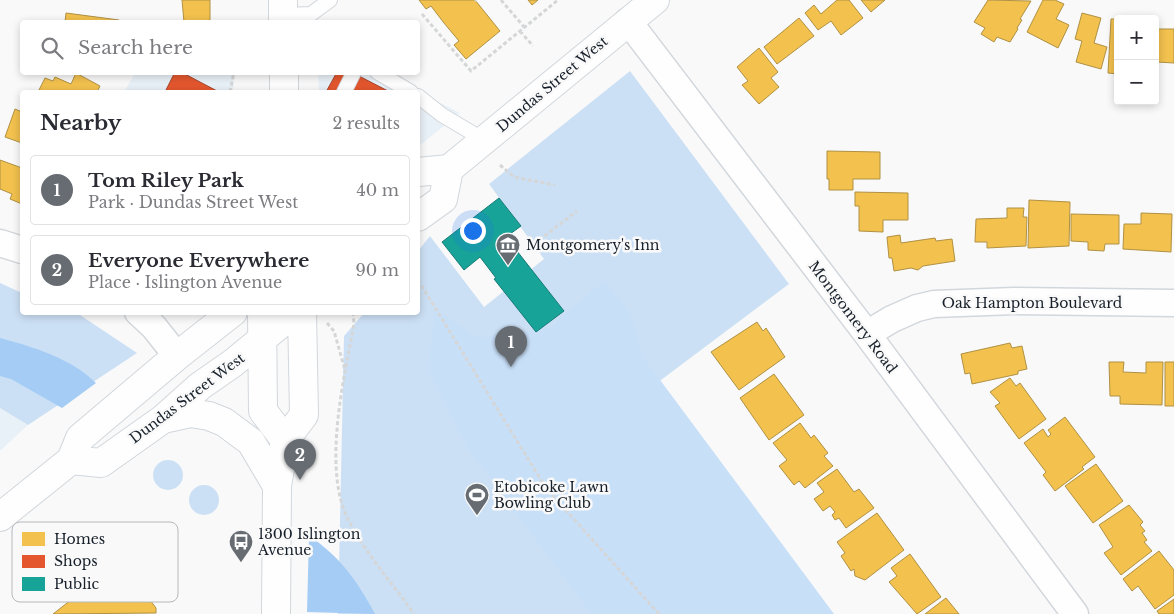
<!DOCTYPE html>
<html lang="en">
<head>
<meta charset="utf-8">
<style>
	:root { --surface:#fff; --page:#f2f2f3; --text:#2b2b33; --muted:#7c7c81; --line:#e1e1e2; --accent:#666c72 }
	body { margin:0; font-family:"Libre Baskerville",serif; background:var(--page); color:var(--text) }
	.controls { position:absolute; right:15px; top:15px; display:grid; overflow:hidden; border-radius:5px; box-shadow:0 2px 8px #0003 }
	.controls button { width:45px; height:45px; display:grid; place-items:center; padding:0; border:0; border-bottom:1px solid var(--line); background:var(--surface); color:var(--text); font:25px sans-serif }
	.you { position:absolute; left:472px; top:230px; width:18px; height:18px; margin:-12px; border:4px solid #fff; border-radius:50%; background:#1a73e8; box-shadow:0 0 0 8px #1a73e833 }
	.badge { display:grid; place-items:center; width:32px; height:32px; border-radius:50%; background:var(--accent); color:#fff; font-size:16px; font-weight:700 }
	.pin { position:absolute; translate:-50% -41px; filter:drop-shadow(0 1px 2px #0008) }
	.pin::after { content:''; position:absolute; top:26px; width:18px; height:15px; background:inherit; clip-path:polygon(0 0,100% 0,50% 100%) }
	.list { margin:0; padding:0; list-style:none }
	h2 { display:flex; justify-content:space-between; align-items:center; height:65px; margin:0; padding:0 20px; font-size:21px }
	h2 small { font-size:16px; font-weight:400; color:var(--muted) }
	.list li { display:grid; grid-template-columns:32px 1fr auto; gap:15px; align-items:center; box-sizing:border-box; height:70px; margin:0 10px 10px; padding:0 10px; border:1px solid var(--line); border-radius:5px }
	.list b { display:block; font-size:19px; white-space:nowrap }
	.list p { margin:0; font-size:16px; white-space:nowrap; color:var(--muted) }
	.list em { font-size:16px; font-style:normal; color:var(--muted) }
	.icon { flex:none; width:28px; height:28px; fill:none; stroke:currentColor; stroke-width:2; stroke-linecap:round; stroke-linejoin:round }
	.map { position:relative; flex:none; width:1174px; height:614px; overflow:hidden }
	.search { position:absolute; background:var(--surface); box-shadow:0 2px 8px #0003; left:20px; top:20px; width:400px; height:55px; display:flex; align-items:center; gap:12px; box-sizing:border-box; padding:0 18px; border-radius:5px; color:var(--muted); font-size:19px }
	.panel { position:absolute; background:var(--surface); box-shadow:0 2px 8px #0003; left:20px; top:90px; width:400px; height:225px; border-radius:5px }
	.map>svg:first-child { display:block }
</style>
</head>
<body>
<div class="map">
<svg width="1174" height="614" viewBox="0 0 1174 614">
	<rect width="100%" height="100%" fill="#f9f9f9"/>
	<path fill="#e9f1f8" d="M135,73H234L233,92H124Z
		M318,73H381L460,113L418,147V92H319Z
		M0,408L28,425L0,451Z"/>
	<path fill="#cce0f5" d="M630,71L789,284L637,398L781,614H338L344,336L364,313L418,312V251L430,236L484,307L544,259L489,184Z
		M0,283L22,293V312L77,313L137,353L28,425L0,408Z
		M153 475a15 15 0 1 1 30 0a15 15 0 1 1-30 0Z
		M189 500a15 15 0 1 1 30 0a15 15 0 1 1-30 0Z"/>
	<path fill="#c8dff8" d="M605,280L632,317L643,357L834,614H591L466,446L428,371L435,310L479,338L549,328Z"/>
	<path fill="#a4ccf4" d="M0,338C33,347 71,358 96,383L62,408L11,379L0,376Z
		M309,536C340,556 358,582 375,614L307,612Z"/>
	<path fill="#f2c14e" stroke="#b09143" d="M182,0H210V22H184Z
		M419,0H475L500,31L466,59L454,45L459,41L444,23L431,6L426,9Z
		M528,0H538L532,5Z
		M837,0H849L863,18L841,35L831,21L818,30L805,13L814,5L821,14Z
		M861,0H885L871,12Z
		M988,0L1031,1L1020,19L1022,20L1017,28L1018,29L1010,42L997,37L994,42L981,34L985,28L974,22Z
		M1043,0H1055L1064,4L1056,19L1069,25L1058,48L1027,32Z
		M66,13L119,20L118,22H65Z
		M1082,13L1101,18L1094,43L1107,47L1101,69L1076,62L1082,41L1075,39Z
		M799,18L814,36L777,64L764,47Z
		M1111,19H1118V74L1108,73Z
		M1158,29H1174V63L1157,62Z
		M759,48L778,72L771,78L779,87L759,104L742,85L748,81L737,67Z
		M76,73L100,86L97,92H38L45,78L53,81L55,77L71,84Z
		M15,109L22,112V143L5,137Z
		M827,151L880,152V179H853V190H829V179H827Z
		M0,160L22,168V204L10,199L12,194L0,189Z
		M855,192L908,193V220H883V232L859,231V206H855Z
		M1029,200L1070,202L1069,246L1028,248Z
		M1007,208H1024L1023,217H1027L1026,246L987,248V242H975L976,219L1007,218Z
		M1141,213L1172,214L1171,252L1123,249L1124,224H1141Z
		M1071,214L1119,215V244H1105L1104,251L1088,250V242L1071,241Z
		M900,235L901,243L935,238L936,241L952,239L955,261L923,266L918,270L911,268L894,271L892,258H889L887,237Z
		M757,322L763,331L766,328L785,357L739,390L711,352Z
		M1010,343L1012,348L1022,346L1027,369L1018,371V374L972,384L970,373L965,374L961,354Z
		M1109,362H1124L1123,372L1146,373V362H1163L1162,405L1120,404V396H1110Z
		M1165,362H1174V406H1165Z
		M774,374L804,415L769,440L740,398Z
		M1010,378L1016,386L1020,383L1046,419L1019,439L995,406L1000,403L990,392Z
		M1065,417L1095,457L1082,467L1084,469L1055,491L1043,475L1046,472L1024,443L1043,429L1048,437L1051,434L1048,430Z
		M800,423L811,438L814,435L828,453L824,456L833,466L805,488L799,481L794,485L779,466L787,460L773,443Z
		M1096,464L1123,501L1093,523L1065,486Z
		M837,469L854,492L859,489L874,508L846,528L839,518L835,520L832,515L835,512L830,506L823,511L814,499L824,492L817,483Z
		M1129,505L1143,522L1140,525L1145,531L1142,533L1147,540L1144,542L1152,551L1121,575L1104,553L1113,547L1099,525Z
		M877,513L904,550L865,580L855,576L854,569L851,571L841,556L845,553L837,542Z
		M1159,551L1174,570V595L1155,609L1138,586L1132,591L1123,579Z
		M910,554L941,597L917,614L889,582L897,576L891,568Z
		M99,578L117,580L122,586L128,581L134,589L141,588L156,608V613L53,614Z
		M946,598L959,614H925L942,601Z
		M1174,599V614H1159L1157,611Z"/>
	<path fill="#e4572e" stroke="#a6462d" d="M175,72H181L219,92H165Z
		M337,72H352L342,92H326Z
		M357,75L390,92H348Z"/>
	<path fill="#17a398" stroke="#177c77" d="M499,198L521,226L506,237L564,311L536,332L494,279L496,278L480,257L464,270L442,242Z"/>
	<g fill="none" stroke-linecap="round" stroke-linejoin="round">
		<defs>
			<path id="lane" d="M283,15L311,14L330,0
				M377,72L411,92
				M344,92L354,72
				M418,96L442,115L484,140"/>
			<path id="street" d="M628,21L867,334L1075,614
				M0,243L22,250
				M138,312L154,327L177,356
				M867,334L892,319L917,308L934,304L1014,301L1174,303"/>
			<path id="secondary" d="M283,0V22
				M284,72V92
				M418,172L449,169L655,0
				M418,217L443,199L449,169
				M262,312L263,411L285,440
				M163,419L190,413L209,416L224,422L251,442L277,486
				M71,460L101,463L163,419L200,386L233,363L295,312
				M0,517L71,460L80,438L177,356L233,312
				M276,614L277,486L285,440L304,415L302,312"/>
		</defs>
		<use href="#lane" stroke="#d2d7dc" stroke-width="16"/>
		<use href="#street" stroke="#d2d7dc" stroke-width="29"/>
		<use href="#secondary" stroke="#d2d7dc" stroke-width="30"/>
		<path stroke="#d5d6d7" stroke-width="3" stroke-dasharray="4 2.5" stroke-linecap="butt" d="M501,0L524,27
			M475,1L476,0
			M422,14L471,71L558,0
			M520,31L533,46
			M230,92L234,72
			M500,165L514,177L555,185
			M534,244L577,211
			M418,280L546,488L659,614
			M353,312L354,324C344,379 321,472 350,523C367,555 393,584 414,614
			M327,323L334,331L345,370"/>
		<use href="#lane" stroke="#fefefe" stroke-width="14"/>
		<use href="#street" stroke="#fefefe" stroke-width="26"/>
		<use href="#secondary" stroke="#fefefe" stroke-width="28"/>
	</g>
	<defs>
		<symbol id="museum-pin" viewBox="-11 -11 22 30"><path d="M0 17L-7.5 6A9.5 9.5 0 1 1 7.5 6Z" fill="#666c72" stroke="#f9f9f9"/><path d="M0-6L6-3V-2H-6V-3ZM-5-1h2V3h-2ZM-1-1h2V3h-2ZM3-1h2V3H3ZM-6 4H6V6H-6Z" fill="#fff"/></symbol>
		<symbol id="stadium-pin" viewBox="-11 -11 22 30"><path d="M0 17L-7.5 6A9.5 9.5 0 1 1 7.5 6Z" fill="#666c72" stroke="#f9f9f9"/><path d="M0-5a6.5 5 0 1 0 0 10a6.5 5 0 1 0 0-10ZM-3.5-1.8h7v3.6h-7Z" fill="#fff"/></symbol>
		<symbol id="bus-pin" viewBox="-11 -11 22 30"><path d="M0 17L-7.5 6A9.5 9.5 0 1 1 7.5 6Z" fill="#666c72" stroke="#f9f9f9"/><path d="M-5-6H5V4H4V6H2V4H-2V6H-4V4H-5ZM-3.5-4V0h7V-4ZM-3.5 1.2v1.5H-2V1.2ZM2 1.2v1.5H3.5V1.2Z" fill="#fff"/></symbol>
	</defs>
	<g fill-rule="evenodd">
		<use href="#museum-pin" x="494" y="231" width="28" height="38"/>
		<use href="#stadium-pin" x="463" y="481" width="28" height="38"/>
		<use href="#bus-pin" x="227" y="528" width="28" height="38"/>
	</g>
	<g text-anchor="middle" stroke-width="5" stroke-linejoin="round" paint-order="stroke">
		<g font-size="14" fill="#17202a" stroke="#f9f9f9">
			<text transform="translate(552 84) rotate(-40)" y="5">Dundas Street West</text>
			<text x="1032" y="308">Oak Hampton Boulevard</text>
			<text transform="translate(853 317) rotate(53)" y="5">Montgomery Road</text>
			<text transform="translate(187 398) rotate(-37)" y="5">Dundas Street West</text>
		</g>
		<g font-size="14" fill="#17202a" stroke="#f9f9f9" text-anchor="start">
			<text x="526" y="250">Montgomery's Inn</text>
			<text x="494" y="492">Etobicoke Lawn<tspan x="494" dy="16">Bowling Club</tspan></text>
			<text x="258" y="539">1300 Islington<tspan x="258" dy="16">Avenue</tspan></text>
		</g>
	</g>
	<rect x="12" y="522" width="166" height="80" rx="8" fill="#f9f9f9" stroke="#b5b8bb" stroke-width="1"/>
	<rect x="22" y="532" width="23" height="14" fill="#f2c14e"/>
	<rect x="22" y="555" width="23" height="13" fill="#e4572e"/>
	<rect x="22" y="577" width="23" height="14" fill="#17a398"/>
	<g font-size="14" fill="#17202a">
		<text x="54" y="544">Homes</text>
		<text x="54" y="566">Shops</text>
		<text x="54" y="589">Public</text>
	</g>
</svg>
<div class="controls">
<button>+</button>
<button>−</button>
</div>
<div class="you"></div>
<div class="pin badge" style="left:511px;top:367px">1</div>
<div class="pin badge" style="left:300px;top:480px">2</div>
<div class="search"><svg class="icon" aria-label="search" viewBox="0 0 24 24"><circle cx="10" cy="10" r="6"/><path d="M15 15l6 6"/></svg>Search here</div>
<section class="panel">
<h2>Nearby<small>2 results</small></h2>
<ul class="list">
<li><span class="badge">1</span><div><b>Tom Riley Park</b><p>Park · Dundas Street West</p></div><em>40 m</em></li>
<li><span class="badge">2</span><div><b>Everyone Everywhere</b><p>Place · Islington Avenue</p></div><em>90 m</em></li>
</ul>
</section>
</div>
</body>
</html>
